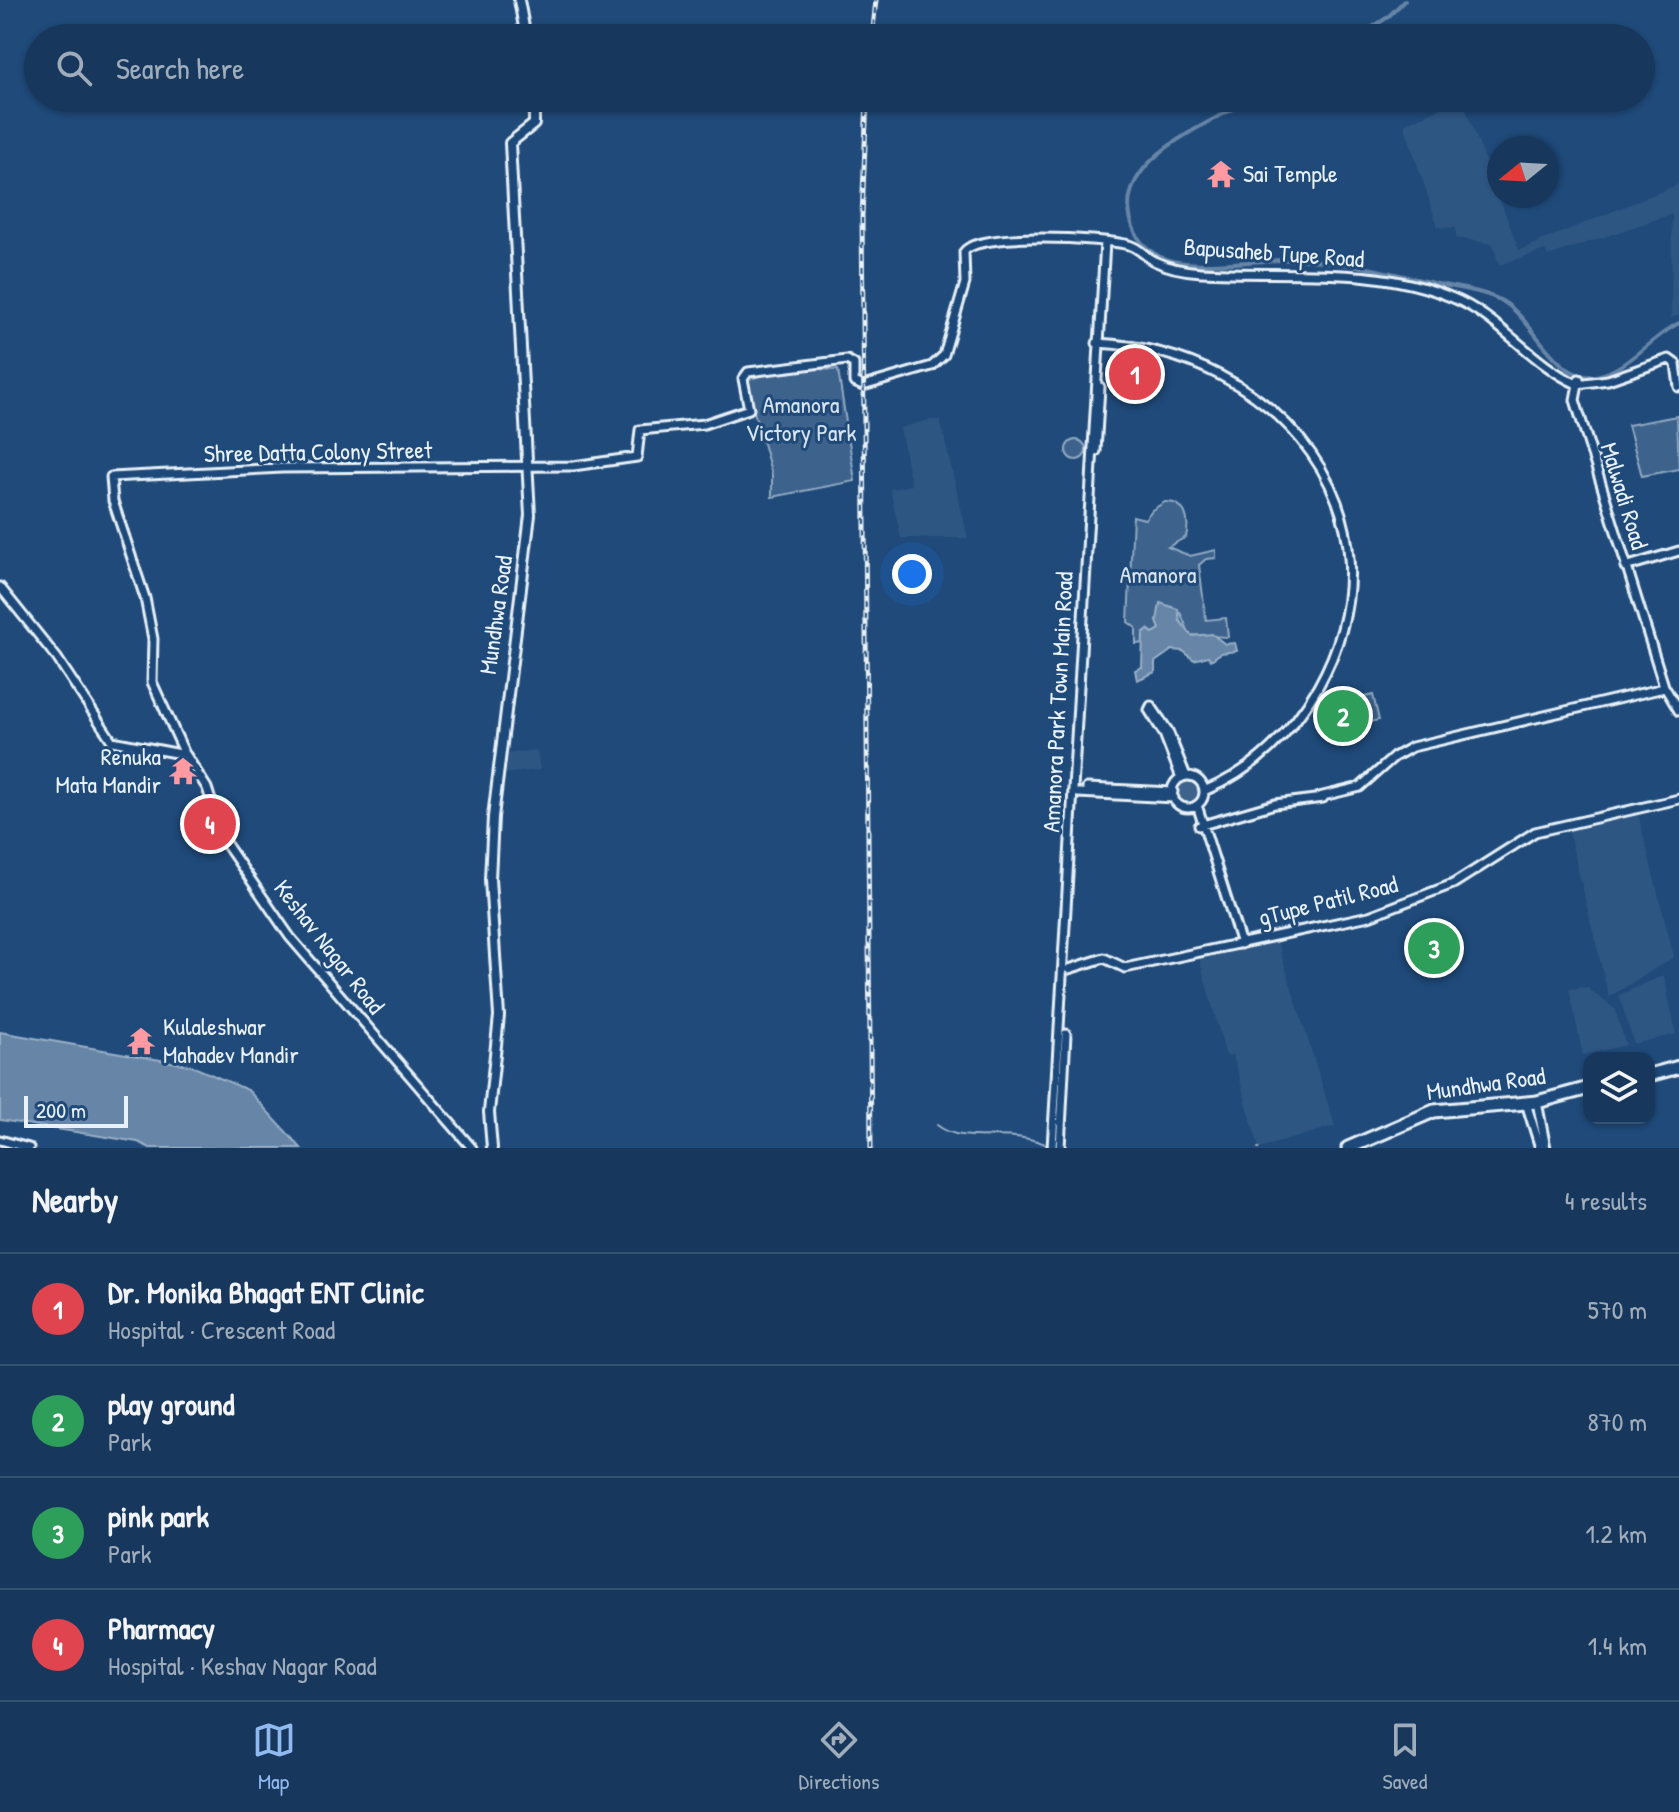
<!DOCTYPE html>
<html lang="en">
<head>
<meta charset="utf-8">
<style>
	:root { --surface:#17385c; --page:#244365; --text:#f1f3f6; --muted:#9eacbb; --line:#365272; --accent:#90b9f0 }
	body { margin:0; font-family:"Patrick Hand",sans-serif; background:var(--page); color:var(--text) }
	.controls { position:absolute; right:24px; bottom:24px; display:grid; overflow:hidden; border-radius:16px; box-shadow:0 2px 6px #0004 }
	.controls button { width:72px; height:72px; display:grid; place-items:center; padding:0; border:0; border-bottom:2px solid var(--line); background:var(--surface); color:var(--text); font:40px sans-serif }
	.compass { position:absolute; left:1487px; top:136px; width:72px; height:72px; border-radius:50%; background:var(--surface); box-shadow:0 2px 6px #0004; rotate:252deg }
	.scale { position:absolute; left:24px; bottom:20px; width:104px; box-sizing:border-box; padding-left:8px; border:4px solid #e8f1f8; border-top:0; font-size:22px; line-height:28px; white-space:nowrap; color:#e8f1f8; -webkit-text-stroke:6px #1f4a7a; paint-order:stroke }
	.you { position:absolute; left:912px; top:574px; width:28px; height:28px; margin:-20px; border:6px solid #fff; border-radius:50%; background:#1a73e8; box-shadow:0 0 0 12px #1a73e833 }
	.badge { display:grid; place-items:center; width:52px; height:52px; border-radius:50%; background:var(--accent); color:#fff; font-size:26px; font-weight:700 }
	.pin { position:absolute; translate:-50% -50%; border:4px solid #fff; box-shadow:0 2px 8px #0006 }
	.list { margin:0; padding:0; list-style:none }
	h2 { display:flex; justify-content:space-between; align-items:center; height:104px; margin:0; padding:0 32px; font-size:34px }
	h2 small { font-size:26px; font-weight:400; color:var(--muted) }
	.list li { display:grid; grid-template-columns:52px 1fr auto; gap:24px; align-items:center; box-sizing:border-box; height:112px; padding:0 32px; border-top:2px solid var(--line) }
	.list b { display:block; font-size:30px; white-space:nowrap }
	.list p { margin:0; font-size:26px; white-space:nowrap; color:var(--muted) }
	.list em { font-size:26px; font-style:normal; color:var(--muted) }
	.icon { flex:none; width:44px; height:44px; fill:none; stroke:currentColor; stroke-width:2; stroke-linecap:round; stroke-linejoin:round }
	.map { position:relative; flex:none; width:1679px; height:1148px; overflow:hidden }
	.search { position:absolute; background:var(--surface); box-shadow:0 2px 6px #0004; left:24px; right:24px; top:24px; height:88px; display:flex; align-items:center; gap:20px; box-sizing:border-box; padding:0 28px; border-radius:44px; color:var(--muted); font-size:30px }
	.sheet { height:552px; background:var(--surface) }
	nav { display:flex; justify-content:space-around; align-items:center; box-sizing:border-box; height:112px; border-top:2px solid var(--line); background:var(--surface); font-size:22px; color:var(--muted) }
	nav a { display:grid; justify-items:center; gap:4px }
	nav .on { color:var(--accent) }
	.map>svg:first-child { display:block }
</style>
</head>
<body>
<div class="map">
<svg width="1679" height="1148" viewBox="0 0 1679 1148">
	<rect width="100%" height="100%" fill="#1f4a7a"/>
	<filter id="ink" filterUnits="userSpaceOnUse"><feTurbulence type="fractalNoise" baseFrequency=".0125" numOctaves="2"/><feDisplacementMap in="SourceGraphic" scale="16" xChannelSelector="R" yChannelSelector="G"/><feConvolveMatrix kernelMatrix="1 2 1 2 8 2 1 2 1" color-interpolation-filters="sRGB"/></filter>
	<g filter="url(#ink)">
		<path fill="#2e5683" d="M1462,99L1519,250L1679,184V315L1671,318L1672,214L1548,256L1545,250L1499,265L1493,244L1456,238V228L1438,227L1404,124Z
			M929,420H940L968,538H901L890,489L911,485L900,428Z
			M537,750L540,770L501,774L504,754Z
			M1638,814L1674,957L1609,997L1568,829Z
			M1276,938L1335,1126L1259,1148L1233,1055L1226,1056L1199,958Z
			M1664,975L1676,1034L1634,1044L1619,995Z
			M1586,987L1615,1009L1626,1045L1583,1055L1569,989Z"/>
		<path fill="#3c628c" stroke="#92aac2" stroke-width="2" d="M793,368L838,370L855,481L772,497V475L745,380Z
			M1677,416L1679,469L1642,476L1628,425Z
			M1066 450a10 10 0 1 1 20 0a10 10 0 1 1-20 0Z
			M1165,502C1186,501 1190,520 1186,537L1168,547L1190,556L1216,550V558L1206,559L1199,565L1206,620L1226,618L1228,637L1190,635L1180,612L1160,614L1157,621L1160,629L1153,633L1148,629L1144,632L1143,643L1136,644V628L1128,622L1133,516L1145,519L1152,510Z
			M1373,695L1379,720L1332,730L1324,700L1347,708L1358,706L1356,699Z
			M1176 792a12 12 0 1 1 24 0a12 12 0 1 1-24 0Z"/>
		<path fill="#6685a7" stroke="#9ab0c7" stroke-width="2" d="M1160,603L1178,609L1180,621L1192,636L1212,634L1225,644L1235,643L1237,651L1221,653L1211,660L1208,656L1194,660L1183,651L1172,650L1155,662V672L1137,680L1135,670L1142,667L1143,633L1148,630L1153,633L1160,629L1157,621Z
			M0,1032L189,1065L248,1090L301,1148H150L138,1142L0,1120Z"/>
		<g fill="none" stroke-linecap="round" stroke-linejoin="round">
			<path stroke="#9ab0c7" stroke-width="2" d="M937,1125C965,1148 1011,1125 1051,1147
				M1258,1148H1259"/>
			<path stroke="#6685a7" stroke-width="4" d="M1356,38L1388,17L1405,0
				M1253,98C1208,125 1108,160 1133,227C1139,244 1154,257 1172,261C1209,269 1266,258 1306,260C1350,262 1394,274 1438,284C1459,288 1483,291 1502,301C1537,321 1557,390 1604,374C1632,364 1652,337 1679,323"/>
			<defs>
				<path id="secondary" d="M1097,343C1277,351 1414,514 1318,687C1292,733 1253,771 1204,791
					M1579,379L1575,400L1664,686L1679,711
					M1096,451L1100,387
					M1625,567L1679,551
					M0,587L57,658L112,741L186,755L207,788L224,841L290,937L472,1148
					M184,752L152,682L153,639L145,598L113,501L111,477L282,468L573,466L637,457L640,430L704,424L749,409L743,379L748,372L847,360L854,364V382L863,386L932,366L944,355L965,283L964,252C976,231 1105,238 1129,245C1138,247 1146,257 1154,261C1168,268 1186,271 1201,272C1285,277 1374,264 1453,298C1500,317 1531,364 1577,384L1608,380L1669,359L1676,364L1679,387
					M1172 792a16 16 0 1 1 32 0a16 16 0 1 1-32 0Z
					M1181,778L1164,734L1149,710L1151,706L1168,731L1186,776
					M1087,788L1173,792
					M1078,793L1174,798
					M1319,797L1360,787L1394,757L1412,747L1664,688
					M1197,805L1241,944
					M1199,826L1275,804L1323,798
					M1069,969L1104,958L1125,968L1369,916L1453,884L1535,832L1679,799
					M1537,1102L1546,1148
					M1526,1103L1540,1148
					M0,1140L29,1148
					M1052,1148L1105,242
					M1060,1148L1066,1034"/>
				<path id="primary" d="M519,0L526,38
					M492,1148L489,1112L499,1016L490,879L493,817L530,515L510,143L534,124V98"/>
				<path id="highway" d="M1649,1075L1679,1067
					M1348,1148L1434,1111L1537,1102L1589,1088"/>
			</defs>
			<use href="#secondary" stroke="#e8f1f8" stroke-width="13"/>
			<use href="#primary" stroke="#e8f1f8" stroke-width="14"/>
			<use href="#highway" stroke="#e8f1f8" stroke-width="17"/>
			<use href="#secondary" stroke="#1f4a7a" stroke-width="7"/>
			<use href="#primary" stroke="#1f4a7a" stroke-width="8"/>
			<use href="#highway" stroke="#1f4a7a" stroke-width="11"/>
			<defs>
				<path id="rail" d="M872,38L876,0
					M867,98L862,216L871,1148"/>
			</defs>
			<use href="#rail" stroke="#e8f1f8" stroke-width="5"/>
			<use href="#rail" stroke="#1f4a7a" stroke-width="2" stroke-dasharray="6" stroke-linecap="butt"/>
		</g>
	</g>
	<defs>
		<symbol id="temple-bare" viewBox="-9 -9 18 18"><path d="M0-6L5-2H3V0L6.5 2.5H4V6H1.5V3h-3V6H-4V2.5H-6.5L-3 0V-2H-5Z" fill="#ff9aa2" stroke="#1f4a7a" stroke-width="2.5" paint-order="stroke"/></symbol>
	</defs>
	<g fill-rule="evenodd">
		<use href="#temple-bare" x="1201" y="154" width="40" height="40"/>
		<use href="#temple-bare" x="163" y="751" width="40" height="40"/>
		<use href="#temple-bare" x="121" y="1021" width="40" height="40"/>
	</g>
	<g text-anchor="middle" stroke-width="6" stroke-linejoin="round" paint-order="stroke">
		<g font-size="24" fill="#e8f1f8" stroke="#1f4a7a" text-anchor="start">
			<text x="1243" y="182">Sai Temple</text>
			<text x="161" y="765" text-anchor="end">Renuka<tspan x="161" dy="28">Mata Mandir</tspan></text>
			<text x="163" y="1035">Kulaleshwar<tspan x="163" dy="28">Mahadev Mandir</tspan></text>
		</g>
		<g font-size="24" fill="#e8f1f8" stroke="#1f4a7a">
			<text transform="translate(1274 253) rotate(4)" y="8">Bapusaheb Tupe Road</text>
			<text transform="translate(318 452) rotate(-1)" y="8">Shree Datta Colony Street</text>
			<text transform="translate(1624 496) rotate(73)" y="8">Malwadi Road</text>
			<text transform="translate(496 615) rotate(-82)" y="8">Mundhwa Road</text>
			<text transform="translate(1058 702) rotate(-87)" y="8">Amanora Park Town Main Road</text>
			<text transform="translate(1328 901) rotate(-14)" y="8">gTupe Patil Road</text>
			<text transform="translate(329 947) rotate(52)" y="8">Keshav Nagar Road</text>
			<text transform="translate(1486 1084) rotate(-8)" y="8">Mundhwa Road</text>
		</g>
		<g font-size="24" fill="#d7e3ed" stroke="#1f4a7a">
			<text x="801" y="413">Amanora<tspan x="801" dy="28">Victory Park</tspan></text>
			<text x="1158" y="583">Amanora</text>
		</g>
	</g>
</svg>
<div class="controls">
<button><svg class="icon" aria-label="layers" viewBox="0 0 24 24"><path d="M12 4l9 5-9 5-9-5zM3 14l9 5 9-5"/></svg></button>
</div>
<svg class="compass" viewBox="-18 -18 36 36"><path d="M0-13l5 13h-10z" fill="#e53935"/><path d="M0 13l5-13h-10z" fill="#9eacbb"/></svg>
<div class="scale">200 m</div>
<div class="you"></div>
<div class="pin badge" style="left:1135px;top:374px;background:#e0444e">1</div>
<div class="pin badge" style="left:1343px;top:716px;background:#2e9e5b">2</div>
<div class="pin badge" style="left:1434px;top:948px;background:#2e9e5b">3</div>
<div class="pin badge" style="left:210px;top:824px;background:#e0444e">4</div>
<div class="search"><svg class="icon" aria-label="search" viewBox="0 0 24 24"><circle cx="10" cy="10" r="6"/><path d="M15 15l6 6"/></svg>Search here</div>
</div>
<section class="sheet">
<h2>Nearby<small>4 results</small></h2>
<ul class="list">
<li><span class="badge" style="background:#e0444e">1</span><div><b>Dr. Monika Bhagat ENT Clinic</b><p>Hospital · Crescent Road</p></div><em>570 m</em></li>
<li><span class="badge" style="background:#2e9e5b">2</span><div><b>play ground</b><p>Park</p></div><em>870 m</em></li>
<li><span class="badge" style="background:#2e9e5b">3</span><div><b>pink park</b><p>Park</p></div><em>1.2 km</em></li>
<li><span class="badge" style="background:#e0444e">4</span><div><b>Pharmacy</b><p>Hospital · Keshav Nagar Road</p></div><em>1.4 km</em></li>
</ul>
</section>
<nav>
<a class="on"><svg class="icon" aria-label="map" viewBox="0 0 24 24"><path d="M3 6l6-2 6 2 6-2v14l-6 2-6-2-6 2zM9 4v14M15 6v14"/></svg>Map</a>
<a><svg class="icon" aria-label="directions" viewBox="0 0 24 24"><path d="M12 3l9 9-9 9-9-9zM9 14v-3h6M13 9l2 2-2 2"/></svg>Directions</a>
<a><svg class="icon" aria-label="saved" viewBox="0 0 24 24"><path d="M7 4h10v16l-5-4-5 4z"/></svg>Saved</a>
</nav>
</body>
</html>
